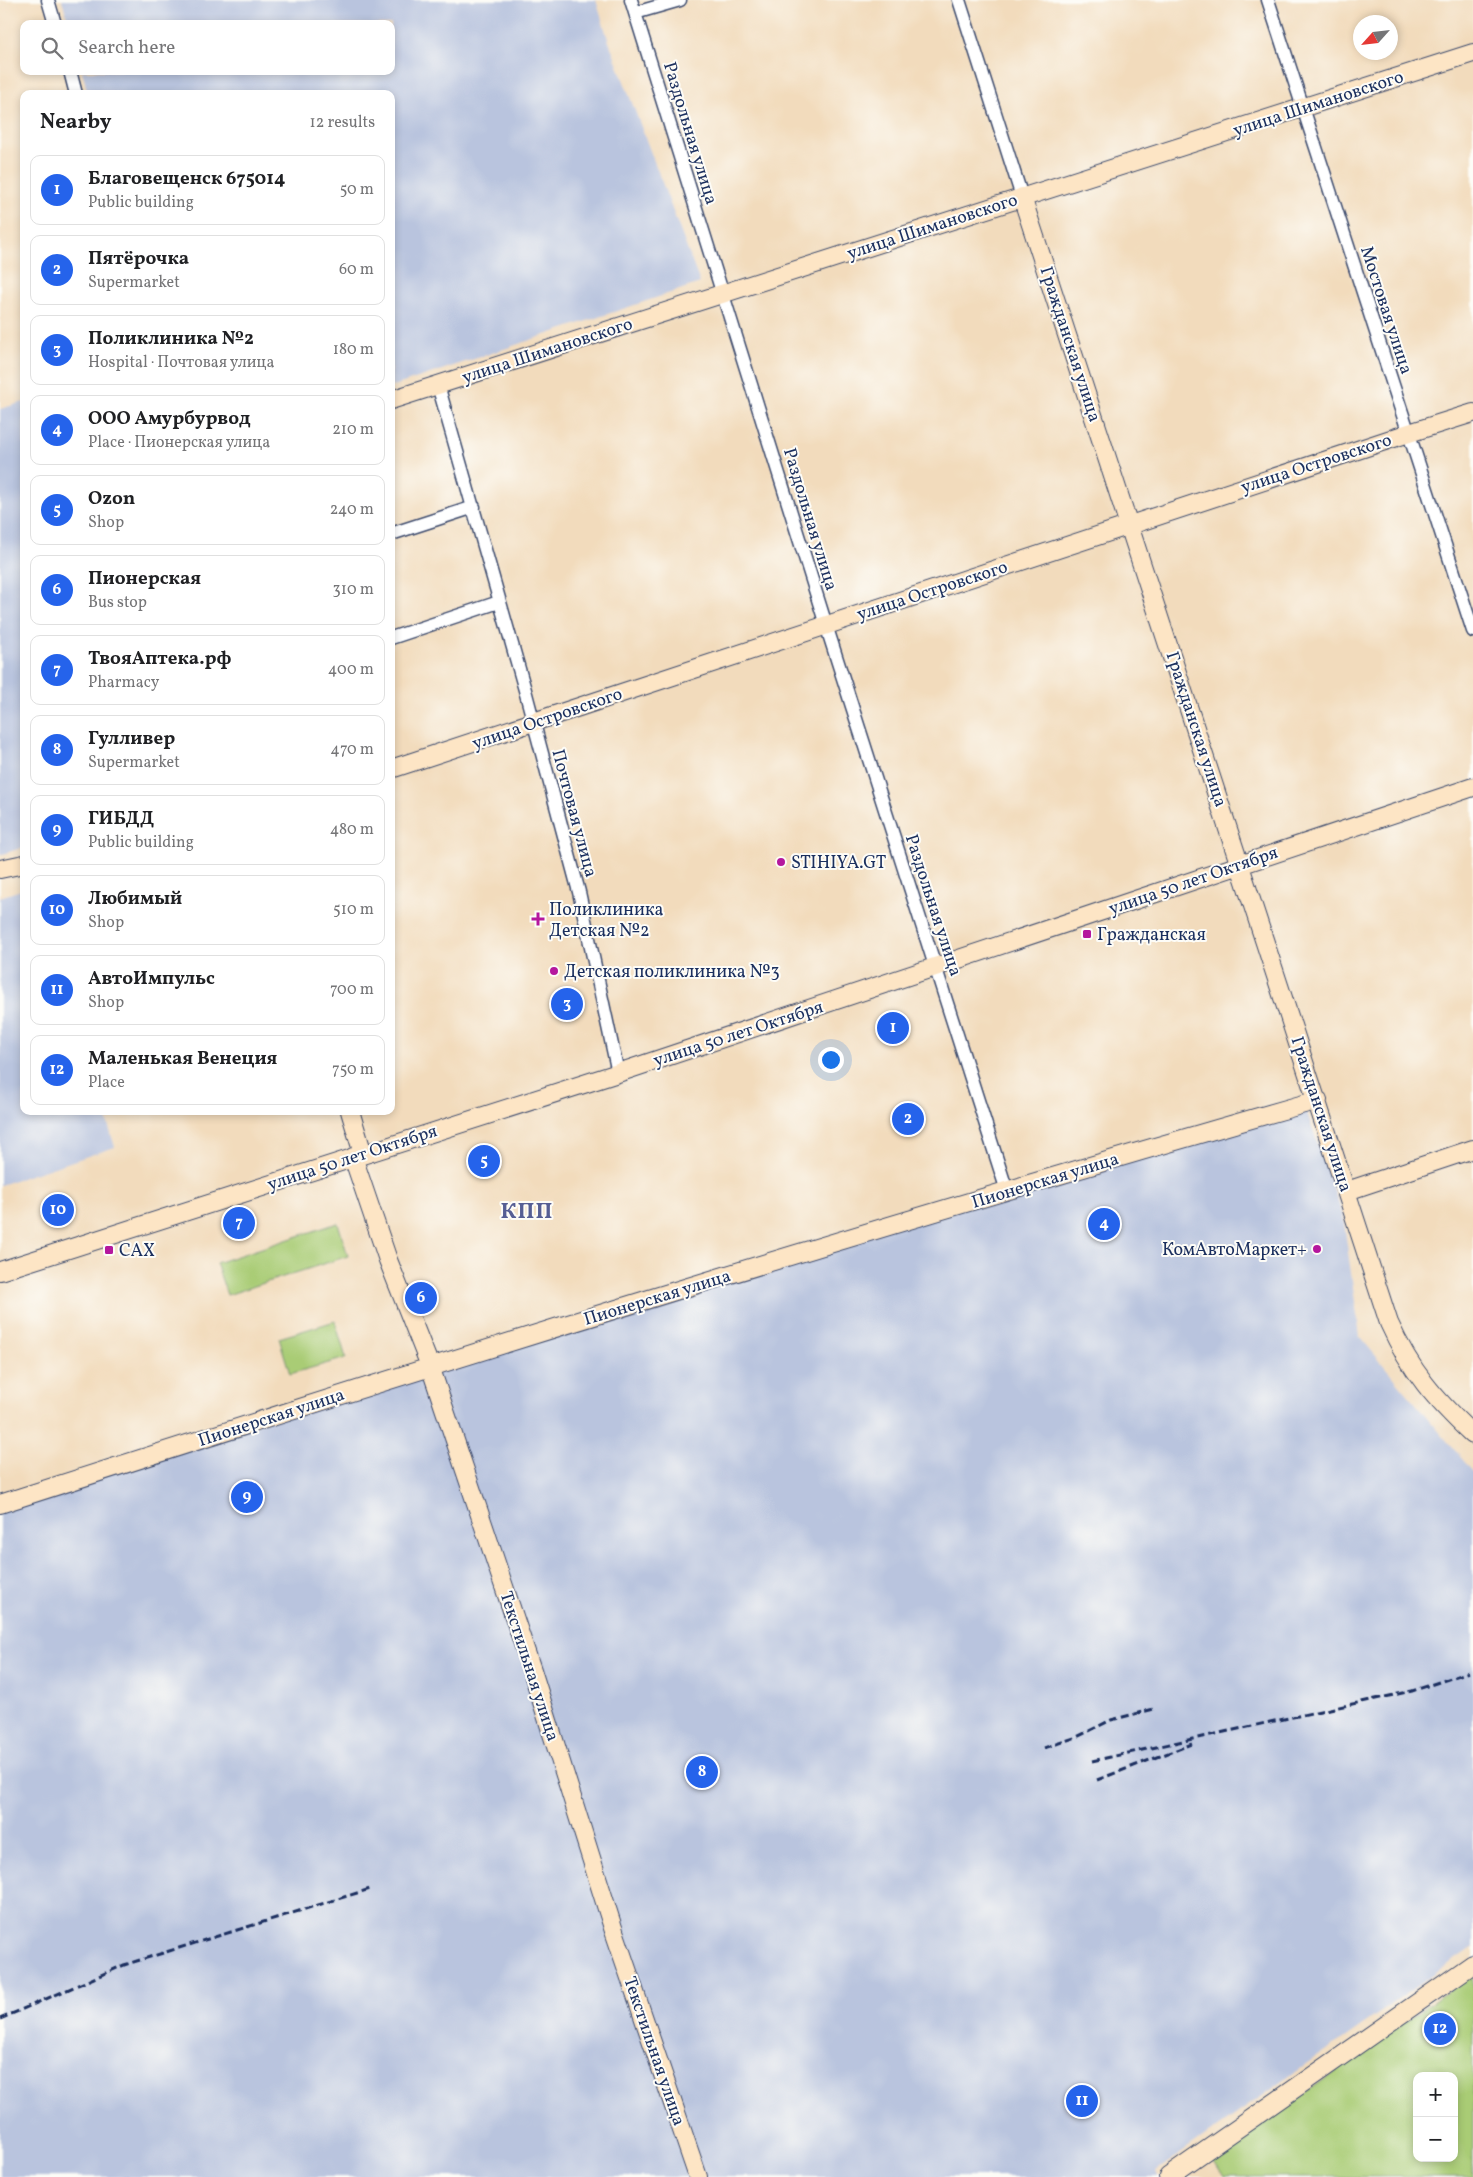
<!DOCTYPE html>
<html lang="en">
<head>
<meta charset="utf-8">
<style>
	:root { --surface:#fff; --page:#f2f2f2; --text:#202124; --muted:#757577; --line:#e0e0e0; --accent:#2563eb }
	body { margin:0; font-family:Vollkorn,serif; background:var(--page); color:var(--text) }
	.controls { position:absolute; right:15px; bottom:15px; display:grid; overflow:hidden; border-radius:10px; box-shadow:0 2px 8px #0003 }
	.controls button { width:45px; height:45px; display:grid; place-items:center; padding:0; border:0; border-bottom:1px solid var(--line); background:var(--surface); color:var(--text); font:25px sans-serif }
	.compass { position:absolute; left:1353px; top:15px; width:45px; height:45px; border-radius:50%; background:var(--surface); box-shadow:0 2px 8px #0003; rotate:243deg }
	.you { position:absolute; left:830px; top:1059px; width:18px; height:18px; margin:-12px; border:4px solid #fff; border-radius:50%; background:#1a73e8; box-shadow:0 0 0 8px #1a73e833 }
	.badge { display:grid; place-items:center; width:32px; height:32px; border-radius:50%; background:var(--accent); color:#fff; font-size:16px; font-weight:700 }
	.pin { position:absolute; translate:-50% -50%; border:2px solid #fff; box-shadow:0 1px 5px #0006 }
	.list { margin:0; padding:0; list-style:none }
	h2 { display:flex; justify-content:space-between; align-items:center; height:65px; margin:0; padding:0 20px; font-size:21px }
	h2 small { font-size:16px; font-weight:400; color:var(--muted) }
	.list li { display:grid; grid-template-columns:32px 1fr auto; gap:15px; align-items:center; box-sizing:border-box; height:70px; margin:0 10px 10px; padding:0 10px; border:1px solid var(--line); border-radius:10px }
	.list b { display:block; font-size:19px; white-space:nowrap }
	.list p { margin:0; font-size:16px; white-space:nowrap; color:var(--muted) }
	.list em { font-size:16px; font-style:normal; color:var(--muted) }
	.icon { flex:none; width:28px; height:28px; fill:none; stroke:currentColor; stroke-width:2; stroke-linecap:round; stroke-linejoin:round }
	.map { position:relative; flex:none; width:1473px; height:2177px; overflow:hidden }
	.search { position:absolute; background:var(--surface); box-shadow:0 2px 8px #0003; left:20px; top:20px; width:375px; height:55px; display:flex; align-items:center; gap:12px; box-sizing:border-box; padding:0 18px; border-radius:10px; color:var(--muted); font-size:19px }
	.panel { position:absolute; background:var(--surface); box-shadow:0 2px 8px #0003; left:20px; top:90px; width:375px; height:1025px; border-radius:10px }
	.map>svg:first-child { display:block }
</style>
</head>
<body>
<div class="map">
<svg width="1473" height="2177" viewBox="0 0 1473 2177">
	<rect width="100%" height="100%" fill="#fdfcf7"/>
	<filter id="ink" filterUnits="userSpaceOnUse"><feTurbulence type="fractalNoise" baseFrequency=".02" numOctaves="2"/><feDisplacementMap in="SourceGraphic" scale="10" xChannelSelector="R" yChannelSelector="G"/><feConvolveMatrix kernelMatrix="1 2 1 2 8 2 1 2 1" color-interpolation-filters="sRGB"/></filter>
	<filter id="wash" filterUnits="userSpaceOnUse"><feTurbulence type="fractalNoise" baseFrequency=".0096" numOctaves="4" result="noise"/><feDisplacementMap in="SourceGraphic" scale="20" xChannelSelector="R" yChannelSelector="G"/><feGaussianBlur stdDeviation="1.12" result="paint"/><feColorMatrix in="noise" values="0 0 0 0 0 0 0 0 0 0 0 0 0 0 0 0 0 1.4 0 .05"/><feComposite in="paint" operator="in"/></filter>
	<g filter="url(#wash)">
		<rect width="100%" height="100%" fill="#f2dbbc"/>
		<path fill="#b9c4de" d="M62,0H596L608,39L700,283L391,387V94H88L82,71H391V24H69Z
			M24,402V847L0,855V409Z
			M24,889V1111H104L115,1147L0,1185V897Z
			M1306,1110L1343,1216L1360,1337L1473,1472V1947L1156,2171L1158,2177H0V1504L882,1229Z"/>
		<path fill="#a9cc75" stroke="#627e6a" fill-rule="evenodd" d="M338,1223L348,1256L227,1295L216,1263Z
			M335,1321L346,1358L290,1374L279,1338Z
			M1473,1973V2177H1224L1213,2159ZM1417,2076H1454V2158H1417Z"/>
	</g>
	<g filter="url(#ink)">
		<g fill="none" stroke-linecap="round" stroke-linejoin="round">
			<defs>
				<path id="street" d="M48,0L55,24
					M631,0L826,625L1007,1191
					M959,0L1022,197
					M1268,0L1473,631
					M635,13L680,0
					M70,71L76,94
					M438,385L525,690L579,892L618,1073
					M391,534L474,507
					M391,638L499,602"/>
				<path id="secondary" d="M1022,197L1389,1323C1411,1372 1435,1399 1473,1435
					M391,400L1473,53
					M391,769L1409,433L1473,413
					M0,869L24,864
					M350,1111L363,1154
					M353,1157L388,1260L430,1366L532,1670L614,1931L698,2177
					M1347,1191L1473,1149
					M0,1271L618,1073L1473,787
					M0,1504C437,1363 876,1226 1318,1100
					M1168,2177L1473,1964"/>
			</defs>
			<use href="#street" stroke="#3b496c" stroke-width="15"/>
			<use href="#secondary" stroke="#3b496c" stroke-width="20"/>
			<use href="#street" stroke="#fff" stroke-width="12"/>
			<use href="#secondary" stroke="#fde5c5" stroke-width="18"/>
			<path stroke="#1b2f5e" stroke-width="3" stroke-dasharray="8 4" stroke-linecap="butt" d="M1044,1748L1077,1737L1111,1720L1154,1709
				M1092,1761L1412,1691L1469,1672
				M1097,1780L1192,1744
				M0,2019L124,1965L370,1889"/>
		</g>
	</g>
	<g fill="#b5179e" stroke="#fdfcf7" stroke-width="2">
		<circle cx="781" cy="862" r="5"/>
		<path d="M535.5 911.5h5v5h5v5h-5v5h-5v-5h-5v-5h5z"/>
		<rect x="1082" y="929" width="10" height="10" rx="2.5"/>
		<circle cx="554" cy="971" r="5"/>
		<circle cx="1317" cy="1249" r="5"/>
		<rect x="104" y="1245" width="10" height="10" rx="2.5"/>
	</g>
	<g text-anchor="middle" stroke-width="4" stroke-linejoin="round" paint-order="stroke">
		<g font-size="18" fill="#1b2f5e" stroke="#fdfcf7">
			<text transform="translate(1318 103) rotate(-18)" y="6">улица Шимановского</text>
			<text transform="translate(691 133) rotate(73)" y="6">Раздольная улица</text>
			<text transform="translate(932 226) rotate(-18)" y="6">улица Шимановского</text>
			<text transform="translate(1387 310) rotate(72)" y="6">Мостовая улица</text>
			<text transform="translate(1071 344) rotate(72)" y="6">Гражданская улица</text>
			<text transform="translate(547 350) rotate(-18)" y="6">улица Шимановского</text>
			<text transform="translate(1316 463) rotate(-18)" y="6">улица Островского</text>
			<text transform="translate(811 519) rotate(73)" y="6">Раздольная улица</text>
			<text transform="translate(932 590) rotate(-18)" y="6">улица Островского</text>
			<text transform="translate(547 718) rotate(-19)" y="6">улица Островского</text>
			<text transform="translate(1197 729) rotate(72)" y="6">Гражданская улица</text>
			<text transform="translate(575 813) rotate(75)" y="6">Почтовая улица</text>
			<text transform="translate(1193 880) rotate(-19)" y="6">улица 50 лет Октября</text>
			<text transform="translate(934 905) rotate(72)" y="6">Раздольная улица</text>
			<text transform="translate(738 1033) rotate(-18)" y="6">улица 50 лет Октября</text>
			<text transform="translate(1322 1114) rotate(72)" y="6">Гражданская улица</text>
			<text transform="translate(352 1157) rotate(-18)" y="6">улица 50 лет Октября</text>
			<text transform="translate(1045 1180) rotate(-17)" y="6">Пионерская улица</text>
			<text transform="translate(657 1297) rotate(-17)" y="6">Пионерская улица</text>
			<text transform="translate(271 1417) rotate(-18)" y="6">Пионерская улица</text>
			<text transform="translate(530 1666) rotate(72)" y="6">Текстильная улица</text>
			<text transform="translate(655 2051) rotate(71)" y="6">Текстильная улица</text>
		</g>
		<g font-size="18" fill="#1b2f5e" stroke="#fdfcf7" text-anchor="start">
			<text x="791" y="868">STIHIYA.GT</text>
			<text x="549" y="915">Поликлиника<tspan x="549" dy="21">Детская №2</tspan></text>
			<text x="1097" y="940">Гражданская</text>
			<text x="564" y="977">Детская поликлиника №3</text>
			<text x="1307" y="1255" text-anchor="end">КомАвтоМаркет+</text>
			<text x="119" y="1256">САХ</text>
		</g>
		<g font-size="22" font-weight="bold" letter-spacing="1" fill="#565e94" stroke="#fdfcf7">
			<text x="527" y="1218">КПП</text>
		</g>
	</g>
</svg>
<div class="controls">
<button>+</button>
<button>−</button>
</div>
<svg class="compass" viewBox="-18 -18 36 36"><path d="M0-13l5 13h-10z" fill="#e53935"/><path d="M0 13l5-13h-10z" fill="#757577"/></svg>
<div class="you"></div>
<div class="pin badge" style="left:893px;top:1028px">1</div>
<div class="pin badge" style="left:908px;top:1119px">2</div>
<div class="pin badge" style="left:567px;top:1004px">3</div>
<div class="pin badge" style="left:1104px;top:1224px">4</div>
<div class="pin badge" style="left:484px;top:1161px">5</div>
<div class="pin badge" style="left:421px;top:1298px">6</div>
<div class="pin badge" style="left:239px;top:1223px">7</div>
<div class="pin badge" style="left:702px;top:1772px">8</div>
<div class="pin badge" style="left:247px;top:1497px">9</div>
<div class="pin badge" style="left:58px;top:1210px">10</div>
<div class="pin badge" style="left:1082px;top:2101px">11</div>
<div class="pin badge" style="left:1440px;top:2029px">12</div>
<div class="search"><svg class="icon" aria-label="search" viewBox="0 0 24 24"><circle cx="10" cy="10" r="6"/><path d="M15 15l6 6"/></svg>Search here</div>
<section class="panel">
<h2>Nearby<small>12 results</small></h2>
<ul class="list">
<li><span class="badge">1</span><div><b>Благовещенск 675014</b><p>Public building</p></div><em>50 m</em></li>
<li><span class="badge">2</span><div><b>Пятёрочка</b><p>Supermarket</p></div><em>60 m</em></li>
<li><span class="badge">3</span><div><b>Поликлиника №2</b><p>Hospital · Почтовая улица</p></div><em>180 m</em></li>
<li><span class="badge">4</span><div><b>ООО Амурбурвод</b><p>Place · Пионерская улица</p></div><em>210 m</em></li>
<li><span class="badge">5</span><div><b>Ozon</b><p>Shop</p></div><em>240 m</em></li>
<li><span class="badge">6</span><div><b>Пионерская</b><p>Bus stop</p></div><em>310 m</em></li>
<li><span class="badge">7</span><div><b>ТвояАптека.рф</b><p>Pharmacy</p></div><em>400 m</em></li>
<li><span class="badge">8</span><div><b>Гулливер</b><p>Supermarket</p></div><em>470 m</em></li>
<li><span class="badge">9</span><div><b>ГИБДД</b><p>Public building</p></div><em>480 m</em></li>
<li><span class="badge">10</span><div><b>Любимый</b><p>Shop</p></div><em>510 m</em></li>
<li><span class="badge">11</span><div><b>АвтоИмпульс</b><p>Shop</p></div><em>700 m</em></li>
<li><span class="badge">12</span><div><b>Маленькая Венеция</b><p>Place</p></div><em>750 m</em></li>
</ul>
</section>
</div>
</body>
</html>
